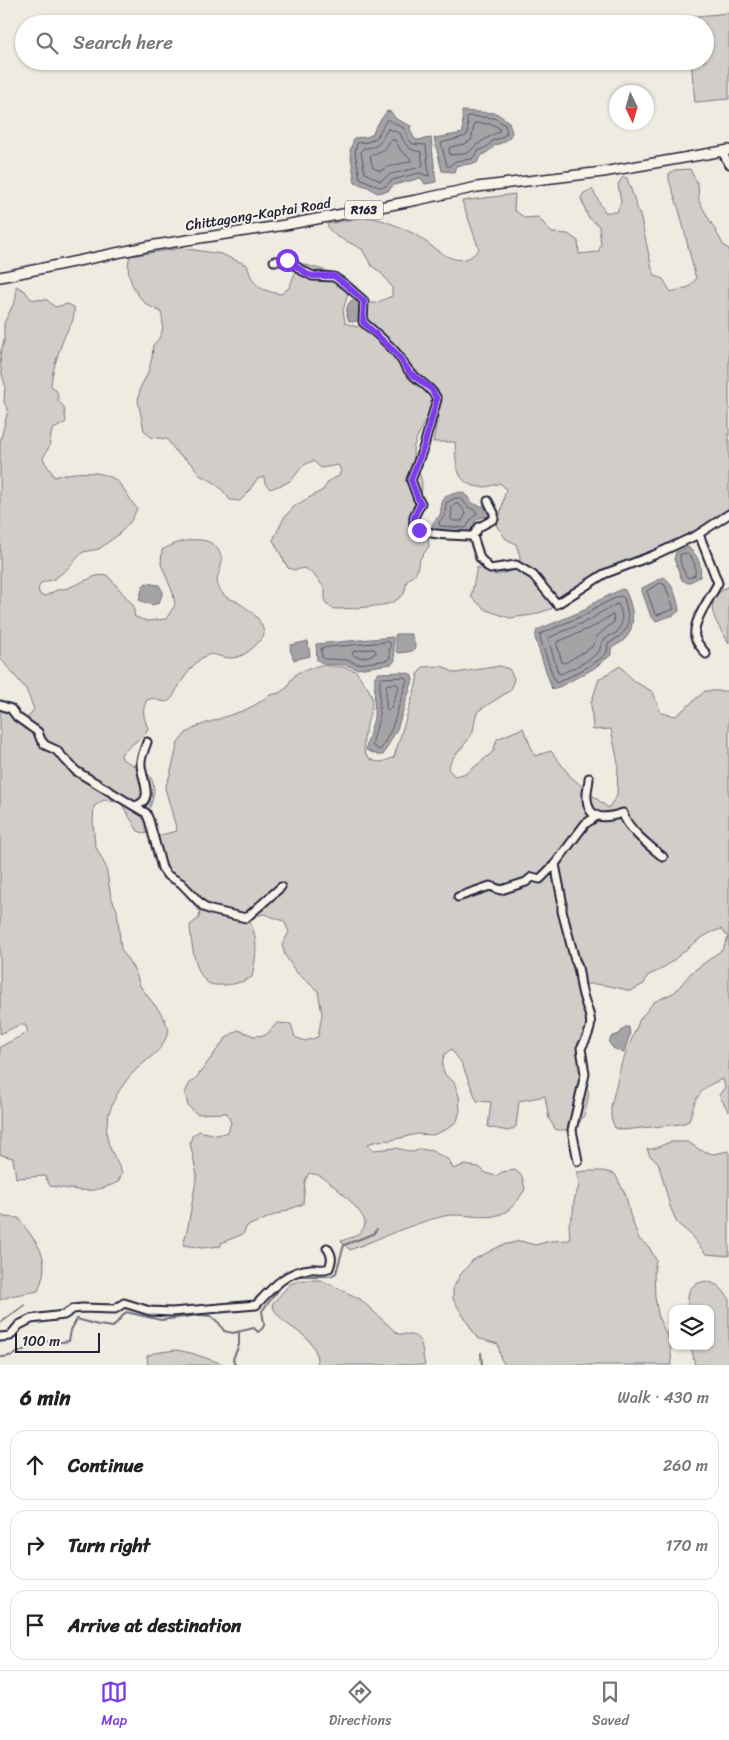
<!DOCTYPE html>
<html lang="en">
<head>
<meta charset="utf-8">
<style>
	:root { --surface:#fff; --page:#f6f6f6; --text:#222; --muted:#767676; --line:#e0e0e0; --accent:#7c3aed }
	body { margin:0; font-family:Sriracha,sans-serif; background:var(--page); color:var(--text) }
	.controls { position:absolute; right:15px; bottom:15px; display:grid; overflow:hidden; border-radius:10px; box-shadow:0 1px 4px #0004 }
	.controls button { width:45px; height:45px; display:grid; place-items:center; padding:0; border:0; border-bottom:1px solid var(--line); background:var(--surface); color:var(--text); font:25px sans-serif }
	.compass { position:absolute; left:609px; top:85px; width:45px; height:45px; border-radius:50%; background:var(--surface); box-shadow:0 1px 4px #0004; rotate:175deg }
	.scale { position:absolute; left:15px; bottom:12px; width:85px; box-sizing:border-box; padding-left:5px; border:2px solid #22223b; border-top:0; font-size:14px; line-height:18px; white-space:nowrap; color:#22223b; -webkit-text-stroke:4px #f7f3e8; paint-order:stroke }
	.stop { position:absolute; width:15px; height:15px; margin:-11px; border:4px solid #7c3aed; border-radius:50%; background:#fff }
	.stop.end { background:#7c3aed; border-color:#fff; box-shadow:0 1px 5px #0008 }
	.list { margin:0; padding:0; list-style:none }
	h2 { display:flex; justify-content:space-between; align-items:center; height:65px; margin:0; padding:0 20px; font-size:21px }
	h2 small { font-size:16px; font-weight:400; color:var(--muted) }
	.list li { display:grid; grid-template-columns:32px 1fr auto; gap:15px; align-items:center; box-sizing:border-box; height:70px; margin:0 10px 10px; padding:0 10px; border:1px solid var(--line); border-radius:15px }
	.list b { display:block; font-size:19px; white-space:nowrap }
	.list em { font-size:16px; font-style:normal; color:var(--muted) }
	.icon { flex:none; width:28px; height:28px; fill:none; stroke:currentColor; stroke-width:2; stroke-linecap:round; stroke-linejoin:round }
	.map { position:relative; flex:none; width:729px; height:1365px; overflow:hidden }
	.search { position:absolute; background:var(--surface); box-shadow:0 1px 4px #0004; left:15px; right:15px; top:15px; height:55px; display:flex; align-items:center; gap:12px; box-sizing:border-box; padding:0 18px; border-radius:28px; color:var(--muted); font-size:19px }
	.sheet { height:305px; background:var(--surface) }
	nav { display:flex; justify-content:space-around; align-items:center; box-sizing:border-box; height:70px; border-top:1px solid var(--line); background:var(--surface); font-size:14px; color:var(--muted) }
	nav a { display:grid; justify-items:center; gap:2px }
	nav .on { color:var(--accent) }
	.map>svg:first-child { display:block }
</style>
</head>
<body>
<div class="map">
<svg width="729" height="1365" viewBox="0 0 729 1365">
	<rect width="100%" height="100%" fill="#eeebe1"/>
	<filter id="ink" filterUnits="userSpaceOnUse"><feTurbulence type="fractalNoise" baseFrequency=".02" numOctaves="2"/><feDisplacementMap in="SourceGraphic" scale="10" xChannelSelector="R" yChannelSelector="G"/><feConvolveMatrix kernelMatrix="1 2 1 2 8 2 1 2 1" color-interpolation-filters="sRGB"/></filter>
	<g filter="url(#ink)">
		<path fill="#d1cdc9" stroke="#7a7882" d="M729,13V99L695,102L691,61H705V24H688L687,17Z
			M690,169L698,185L699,201L724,246L729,249V509C703,534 670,543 639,558C612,570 586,585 560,599L551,609L532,615L510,618L486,610L471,597L477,567L496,575L519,569L520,556L516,544L506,539L496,525L500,515L506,489L500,483C486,489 466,490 459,473C455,464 456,451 455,442H433L438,416L425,420C422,428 414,442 413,450C412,464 426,478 421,493C415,508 405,509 410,529L428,537L429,546L420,559L416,573L407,581L404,594C399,598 394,603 387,604C379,606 336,611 331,608C329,606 327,604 325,602V589L316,577L305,568L295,570L288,568L273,540L285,516L296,505L323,490L329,481L339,476L341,470L338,465L321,468L313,461C299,466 301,470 292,479C286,485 277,486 270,489L265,483L264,477L257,479L247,494L240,501L230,500C222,489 214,480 201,476L192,464L177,453L167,439L150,437L144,430L138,401L140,388L148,373L152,358L153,345C164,335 164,326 161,312C156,309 150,307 146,304C134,293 124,272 130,256L181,248L221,254L247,265C253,286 259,290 281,294L289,288L299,263L331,272L351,284L343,310L345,323L357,327C367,322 367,313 367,303H376L392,296V287L382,274L371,265L362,249L336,236L329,229L327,224C341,222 364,215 377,219C386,221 408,230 416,235C435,247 459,275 479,249L462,201L515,194L514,210L525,218L538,217L552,233L568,234L578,241L579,254L598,252L601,245L599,226L588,217L581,198L584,193L592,189L605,212H617L621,202L618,184L623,177L627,178L641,219L652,269L656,276L663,279L671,292L689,287L696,279L680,213L669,180V174L675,170Z
			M16,286L25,291L31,299L47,300L55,307L68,304L74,307C76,323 66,329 62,343C57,357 52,371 51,386C58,390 58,394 58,401L64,407L66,422L52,430L49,447L43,458C46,466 51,469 54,477C71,472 105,468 119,483C125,490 131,501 137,509L131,521L118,535L99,549L83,552L65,571L54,579L41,583L38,589L40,595L45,596L57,590L68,588L96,576L107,575L133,605L135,617L147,621L166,619L175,605L173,593L161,564L162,550C176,542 203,533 216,547C219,551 222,556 222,561C221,574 211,580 223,594C226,598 231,599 236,601C249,610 263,618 264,635C256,646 245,658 230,658C214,657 213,649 198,661C191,667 184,678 179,686C171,698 172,707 153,698L147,700C141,710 144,718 148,728L145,734L121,754L122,759C130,764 140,767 147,773C160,785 152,806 144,818L148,830L146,834L138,831L121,803L104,800L94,806L93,824L95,845L106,867L111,897L117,910L121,949L135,971L140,986L163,1016L169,1030C162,1051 154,1054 138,1068C120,1084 104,1112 107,1137C108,1147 118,1163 122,1173L118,1182C92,1195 78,1190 50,1186L45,1176L16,1178L13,1158L1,1155L0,1152V1047L28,1032L25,1025H19L0,1034V706L9,711L23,724L34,709L26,689L0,658V442L8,410L4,402L5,385L1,370L0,354L4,341V323L16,299Z
			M729,586V643C716,622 699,601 729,586Z
			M320,665L343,667L356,671C361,680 370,688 372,698C374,715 352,750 372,760C380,764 386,761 394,757L416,686L418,674L423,667L442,666L455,673L500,666L509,669L514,678L511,690L478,711C474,718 475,724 473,731C468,745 452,753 448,769L455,776L467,773L493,752L497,739L523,728L535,756L551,751L571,777L608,808L617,796L618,763L611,729L593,730L591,703L599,679L620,666L634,681L653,692L661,713L676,716L705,691H729V1112L719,1095L725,1087L723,1079C699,1087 695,1099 689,1121L681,1124L623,1130L615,1128L611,1118V1106L621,1065L640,1019L654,1002L675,992L691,973L723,949L728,937L721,929C691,937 677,965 647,976L644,984L630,991C613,986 594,982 577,985L588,1017L581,1070L589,1093L585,1114L577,1126L565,1130H556L549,1119L545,1096L519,1101L516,1127L508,1131L488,1127L491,1102L477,1101L461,1062L451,1049L444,1055L442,1066L445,1075L454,1082L459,1096L460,1111L457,1121L447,1129L433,1135L417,1134L392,1140L377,1141L368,1144L373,1150L396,1148L413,1152L421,1149L432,1151L449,1160L453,1169L464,1165L479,1167L486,1173L496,1176L502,1172L515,1170L522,1176L525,1189C519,1199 513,1209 501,1214C483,1221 462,1212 444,1216C411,1224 381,1238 350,1250L341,1241C350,1238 363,1235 365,1224C366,1212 330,1181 320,1176C317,1174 312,1174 309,1173L305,1181L303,1204L247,1226L243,1234L221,1243V1246L202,1248L183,1245L188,1226L197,1175L190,1143L192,1136L199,1131L217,1135L228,1132L231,1123L227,1113L197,1114L188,1106L185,1093L189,1084L196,1078L226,1038L238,1030L254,1036L266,1035L277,1023L291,1024L295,1037L305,1041L318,1037L322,1014L318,991L296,972L285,955L282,945L289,932L284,921L264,914L254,916L250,922C259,940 256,958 252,977C243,982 236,984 226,985C219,985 212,986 207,982C194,972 191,940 190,925L199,918L200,912L163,866L156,836L177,831L165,788L170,775L178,743L186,733L198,726L245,710L255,705L270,695L279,693L288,687L290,681L297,673Z
			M671,1142H688L700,1150L713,1154L729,1151V1256L706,1254L689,1233L677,1223L670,1206L658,1162L650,1156L647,1149C657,1150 662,1144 671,1142Z
			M588,1171H603L615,1174L626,1196L630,1215L639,1239L649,1247L656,1260L654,1272L655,1297L659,1319L670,1342L672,1365H505L501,1359L498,1344L477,1338L453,1299V1288L461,1274L473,1260L502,1245L521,1241L535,1245L550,1241L570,1240L569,1224L573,1213L574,1201L579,1186L577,1172Z
			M0,1214L4,1217L19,1218C37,1246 53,1255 38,1291C24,1294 14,1294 0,1300Z
			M302,1280H321L360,1299L398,1334C426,1333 420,1345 425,1365H317C319,1330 281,1332 272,1304L290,1284Z
			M707,1281L719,1286L729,1298V1365H695L691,1346H710V1309H688C687,1291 688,1284 707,1281Z
			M176,1350L191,1353L226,1365H148L147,1356L154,1353Z"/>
		<path fill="#a6a3a6" stroke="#716f7b" d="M387,111L391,112L396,119L411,126L410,129L414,138L417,140L431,138L436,182L425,184L421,178L394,185L388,191L377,193L368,187L355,183L350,151L354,138L367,137L373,134L375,128Z
			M462,111L496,113L509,122L512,133C508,141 503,143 495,145C490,153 480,153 477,163L456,166L454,172L442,171L434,138L463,133Z
			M352,300L361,301L360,320L353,322L349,321C345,315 346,304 352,300Z
			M462,492L469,498L472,503L480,506H488L491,515L477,519L469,533L436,531L432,529C432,521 436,520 440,515C442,511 440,507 441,502C443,495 456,493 462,492Z
			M688,547C698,555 702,565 700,577L688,583L682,580L674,559L676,552Z
			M664,577C673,583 678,601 679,611L674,615L656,621L651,617L642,591V588Z
			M146,583L159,585L163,592L159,603L152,605L139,600L143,586Z
			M622,589L625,590C633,606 637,626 625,639C622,643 616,645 611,648V655L593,669L559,687L552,689L535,638L537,630L587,609L589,605Z
			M396,634H411C418,651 417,651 399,653L397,652L395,637Z
			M393,637L395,660L392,664L357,669L346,665L324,664L317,660L316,644Z
			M308,641L310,656L294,660L290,649L291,645Z
			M402,672L411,674L413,680L397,729L383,755H378L366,750V747L374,718L375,676L379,673Z
			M625,1027H629L630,1034L624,1053L613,1048L609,1043L611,1037L619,1034Z"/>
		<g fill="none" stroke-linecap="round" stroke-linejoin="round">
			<path stroke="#575666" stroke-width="1" d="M469,116L494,118L505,125L507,133L501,138L492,141L488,146L478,151L472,159L455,161L450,166H447L441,143L466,136L468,132L467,119Z
				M387,120H389L405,129L409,140L413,144L426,145L429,176L419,173L392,180L386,186L379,187L360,178L355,152L357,143L368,142L376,138Z
				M475,123L492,124L499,128L500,131C489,137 477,143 468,153L450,155L449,149L450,147L465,144L471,140Z
				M388,129L400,133C405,145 408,150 421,152L423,165L421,167L391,174L380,181L365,173L361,152L363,148C382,148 379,141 388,129Z
				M391,140H395L401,151L410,158L411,161L388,167L380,171L373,168L370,156L385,149Z
				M456,498H461L468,507L476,511L477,514L472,518L466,528L440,526L439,522L445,515L446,503Z
				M457,504L460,505L466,514L462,521H453L451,519L452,507Z
				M685,553C694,556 696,566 695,575L689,578L686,576L681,565L680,555Z
				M661,583L665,585L674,609L657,615L655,614L647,591Z
				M620,596L624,598C631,625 632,629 608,644C607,647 608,649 607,652C604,660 566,678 557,683L555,682L540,638V634L589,613L593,609Z
				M618,604C623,614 624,625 616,633C613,635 608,636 605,639C600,642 602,648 598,652C589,662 572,668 561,674L558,673L548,638L592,619L598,614Z
				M613,615L614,622L597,636L592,647L565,663L562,662L557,645V642L595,626L603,620Z
				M389,642L391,645L389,649L390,658L388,660L358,664L347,660L325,659L322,657L321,650L322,648Z
				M374,649L376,651V653C368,657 359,660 352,654L354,651Z
				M382,678L405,677L407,680L392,728L381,749L379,750L372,745L379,718L380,680Z
				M388,684H397L399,686L391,708L388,710L386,707V686Z"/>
			<path stroke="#716f7b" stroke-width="2" d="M0,1323L25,1305
				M481,1353L482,1365
				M0,1357C15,1358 27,1346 41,1342C50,1340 59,1344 69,1341L71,1330L77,1319L98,1325L113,1327L126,1312L161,1320L200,1315L211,1316L219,1323L224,1331L233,1333L254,1328L258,1332C268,1326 263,1321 262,1311L284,1283L297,1276H331L336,1273L344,1245L373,1234L377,1229
				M235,1365L233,1359L239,1345V1333"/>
			<defs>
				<path id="minor" d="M722,152L729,164
					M274,261H290L301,270L313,276L334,277L346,285L364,301L363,322C375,332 388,343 398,355C403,361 406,369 412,374C421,383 432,388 437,399L424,446L411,480L418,499L421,503L414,517V525C428,537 455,535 473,536L479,527L494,519V513L488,501
					M699,534L718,583C711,597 692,621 695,637C696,643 703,649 706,654
					M473,536L480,558L490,569L516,565L533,575L557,604L604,574L654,555L697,535L729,514
					M0,705L11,709L17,717L38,732L41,740L45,745L56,750L76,771L134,806C158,801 139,776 141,761C142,755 145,748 147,742
					M589,778C589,784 586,792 587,798C588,822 607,818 623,813C626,828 651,847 663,857
					M134,806L146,813L149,820L162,868L167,875L181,883L204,907L211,910L246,918L281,887
					M458,897L490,886L501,890L526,882L532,877L540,879L555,864
					M578,1161L572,1130L585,1074L581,1048C600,1017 586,1016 581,986C579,977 580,968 575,960L562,911V900L555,864L585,824L597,816
					M0,1337L10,1336L19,1325L31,1319L64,1315L73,1309L82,1308L115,1309L124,1303L150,1311L172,1312L256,1305C271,1289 286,1271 310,1269C316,1268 322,1271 329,1268C332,1260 333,1256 327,1248"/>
				<path id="major" d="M0,277L155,245L285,225L417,200L477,187L603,172L729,150"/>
			</defs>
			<use href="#minor" stroke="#22223b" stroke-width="11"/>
			<use href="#major" stroke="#22223b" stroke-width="12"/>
			<use href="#minor" stroke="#f7f3e8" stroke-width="7"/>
			<use href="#major" stroke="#f7f3e8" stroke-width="9"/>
		</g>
	</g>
	<g fill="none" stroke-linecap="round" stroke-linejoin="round" filter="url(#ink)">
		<path stroke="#7c3aed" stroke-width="6" d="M287,260L307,274L313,276H334L346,285L364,301L363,322L397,354L410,373L431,389L437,399L424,446L411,480L418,499L421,503L414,517V525L419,530"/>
	</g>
	<g text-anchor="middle" stroke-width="4" stroke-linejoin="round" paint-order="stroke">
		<rect fill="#f7f3e8" stroke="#62616f" stroke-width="1" x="345" y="200.5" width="38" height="19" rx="4"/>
		<g font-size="12" font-weight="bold" fill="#22223b">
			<text x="364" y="214">R163</text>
		</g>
		<g font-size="14" fill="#22223b" stroke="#f7f3e8">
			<text transform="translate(258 214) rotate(-9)" y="5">Chittagong-Kaptai Road</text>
		</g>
	</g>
</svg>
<div class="controls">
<button><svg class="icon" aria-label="layers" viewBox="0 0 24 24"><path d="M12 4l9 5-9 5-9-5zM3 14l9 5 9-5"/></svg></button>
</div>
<svg class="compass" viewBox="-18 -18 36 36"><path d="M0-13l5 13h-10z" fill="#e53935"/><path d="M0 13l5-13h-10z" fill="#767676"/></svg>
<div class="scale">100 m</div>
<div class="stop" style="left:287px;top:260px"></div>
<div class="stop end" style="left:419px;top:530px"></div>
<div class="search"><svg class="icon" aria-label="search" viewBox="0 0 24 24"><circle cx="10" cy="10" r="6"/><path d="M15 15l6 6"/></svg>Search here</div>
</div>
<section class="sheet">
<h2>6 min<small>Walk · 430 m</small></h2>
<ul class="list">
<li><svg class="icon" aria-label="ahead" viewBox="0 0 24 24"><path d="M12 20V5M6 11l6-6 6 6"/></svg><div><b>Continue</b></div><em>260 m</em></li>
<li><svg class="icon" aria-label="right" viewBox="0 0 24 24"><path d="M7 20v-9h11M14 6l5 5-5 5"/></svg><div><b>Turn right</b></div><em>170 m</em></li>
<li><svg class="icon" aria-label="arrive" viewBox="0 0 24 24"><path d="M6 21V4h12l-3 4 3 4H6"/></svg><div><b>Arrive at destination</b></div></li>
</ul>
</section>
<nav>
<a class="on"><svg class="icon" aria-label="map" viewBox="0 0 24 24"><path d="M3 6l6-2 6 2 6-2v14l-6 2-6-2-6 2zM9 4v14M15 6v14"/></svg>Map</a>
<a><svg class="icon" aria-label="directions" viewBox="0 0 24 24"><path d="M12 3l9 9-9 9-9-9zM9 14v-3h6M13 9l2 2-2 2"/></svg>Directions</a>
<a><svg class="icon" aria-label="saved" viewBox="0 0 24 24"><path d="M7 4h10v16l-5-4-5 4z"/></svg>Saved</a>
</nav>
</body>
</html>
